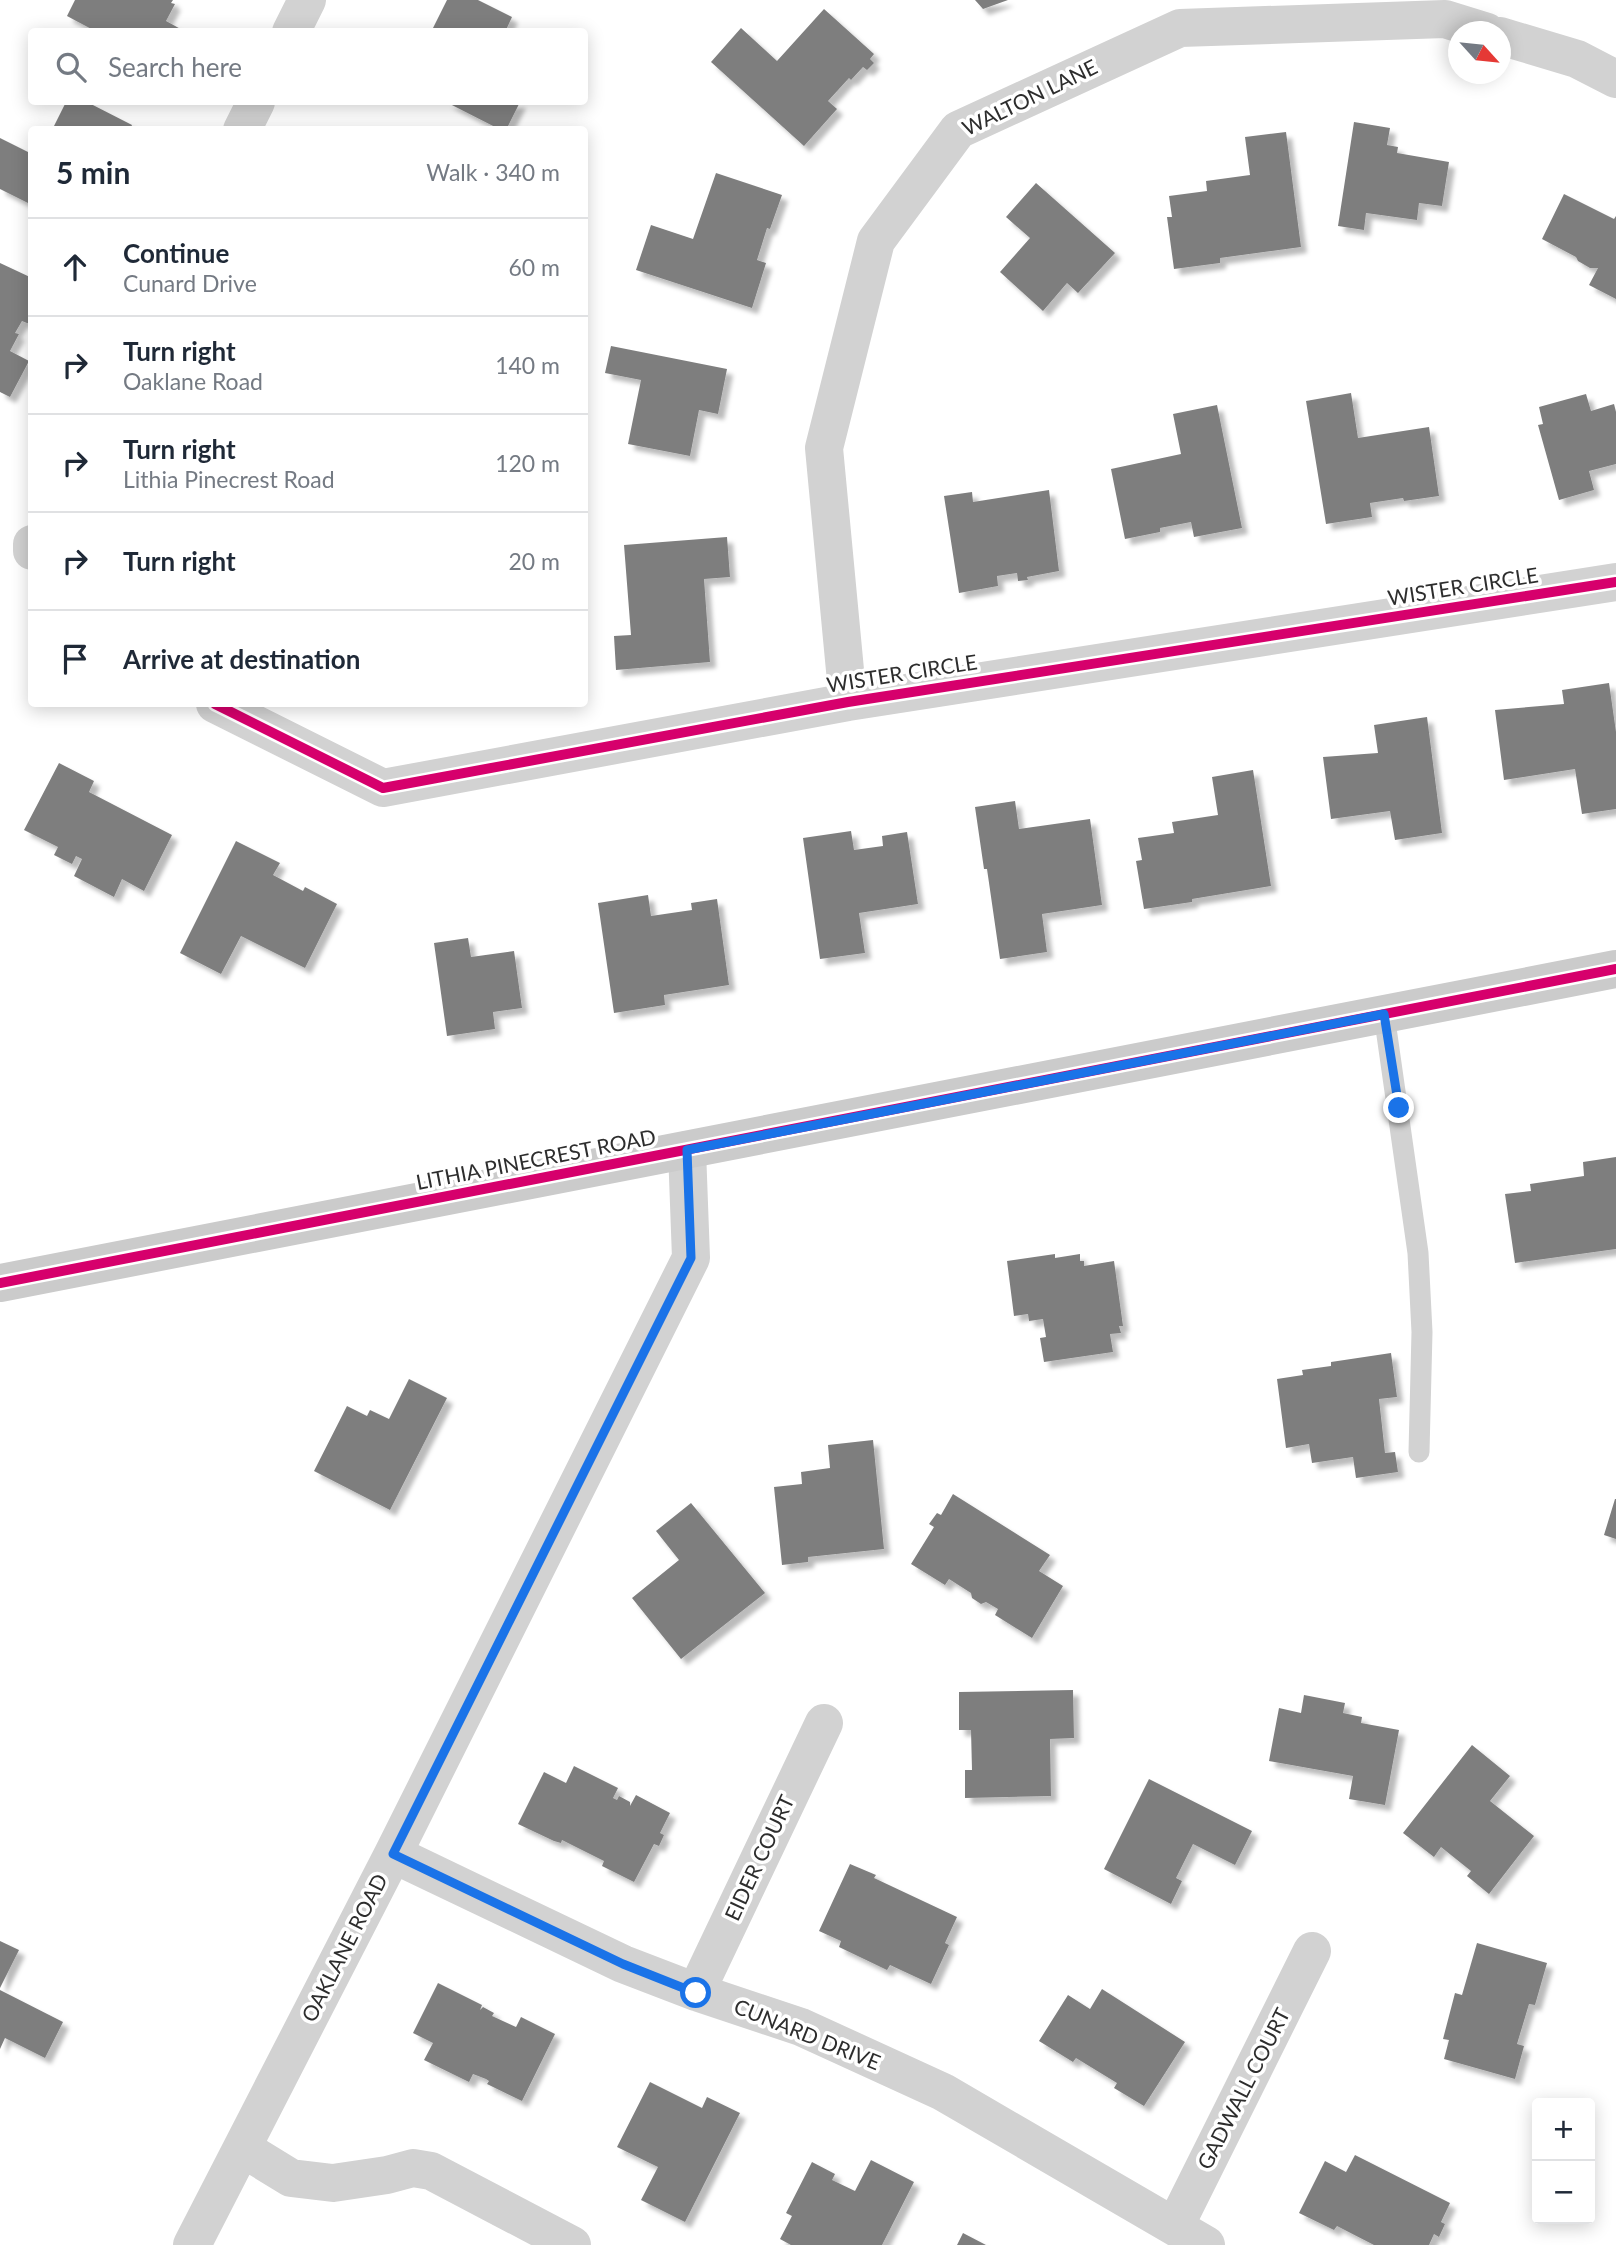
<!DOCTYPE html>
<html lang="en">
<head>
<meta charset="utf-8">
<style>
	:root { --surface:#fff; --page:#f6f6f7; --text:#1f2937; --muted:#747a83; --line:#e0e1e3 }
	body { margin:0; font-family:Lato,sans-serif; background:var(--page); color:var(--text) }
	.controls { position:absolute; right:21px; bottom:21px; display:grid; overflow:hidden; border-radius:7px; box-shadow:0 4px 18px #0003 }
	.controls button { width:63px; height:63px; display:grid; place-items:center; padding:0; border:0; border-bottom:2px solid var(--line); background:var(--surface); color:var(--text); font:35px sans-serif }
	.compass { position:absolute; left:1448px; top:21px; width:63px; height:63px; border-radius:50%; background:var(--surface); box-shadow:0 4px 18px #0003; rotate:117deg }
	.stop { position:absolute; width:21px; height:21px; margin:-16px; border:5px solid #1a73e8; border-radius:50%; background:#fff }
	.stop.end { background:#1a73e8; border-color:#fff; box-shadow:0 2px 7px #0008 }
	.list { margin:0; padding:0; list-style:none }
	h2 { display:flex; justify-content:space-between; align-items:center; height:91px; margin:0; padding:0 28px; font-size:30px }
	h2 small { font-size:23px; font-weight:400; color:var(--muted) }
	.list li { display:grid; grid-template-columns:46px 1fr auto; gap:21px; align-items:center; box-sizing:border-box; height:98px; padding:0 28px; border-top:2px solid var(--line) }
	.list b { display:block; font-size:26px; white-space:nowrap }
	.list p { margin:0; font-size:23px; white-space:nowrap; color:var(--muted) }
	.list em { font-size:23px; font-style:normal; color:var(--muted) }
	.icon { flex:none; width:38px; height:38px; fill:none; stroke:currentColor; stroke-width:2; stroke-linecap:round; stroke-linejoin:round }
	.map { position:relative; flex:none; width:1616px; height:2245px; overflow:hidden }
	.search { position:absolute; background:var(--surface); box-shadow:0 4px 18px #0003; left:28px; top:28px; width:560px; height:77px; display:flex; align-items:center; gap:18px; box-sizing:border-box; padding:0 24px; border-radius:7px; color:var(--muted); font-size:26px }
	.panel { position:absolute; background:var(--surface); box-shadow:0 4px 18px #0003; left:28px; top:126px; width:560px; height:581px; border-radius:7px }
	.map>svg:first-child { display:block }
</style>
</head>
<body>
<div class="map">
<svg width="1616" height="2245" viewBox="0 0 1616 2245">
	<defs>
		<filter id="shadow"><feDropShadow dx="6" dy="6" stdDeviation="2" flood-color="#0004"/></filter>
	</defs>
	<rect width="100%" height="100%" fill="#fff"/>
	<path fill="#7e7e7e" filter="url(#shadow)" d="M75,0H173L171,3L175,4L166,21L186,32H97L67,16Z
		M447,0H478L512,17L505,32H431Z
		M975,0H1008L983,9Z
		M824,9L874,54L870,59L874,63L867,70L863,67L851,80L849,78L828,101L837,109L804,146L711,62L741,28L777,61Z
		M66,102H87L132,125L130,130H52Z
		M446,102H520L506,130H501Z
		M1354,122L1390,128L1387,145L1398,147L1397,153L1449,162L1442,206L1419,203L1417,220L1366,213L1364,230L1338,226Z
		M1286,132L1301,247L1220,258V263L1174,269L1167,217H1172L1169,196L1207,191L1206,181L1250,175L1245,137Z
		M0,138L32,154V205L0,189Z
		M716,173L782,195L770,229L767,228L757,260L766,263L752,308L636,270L651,225L693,239Z
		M1036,183L1115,253L1078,293L1067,283L1043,311L1000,272L1030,238L1006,217Z
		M1564,194L1614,219L1616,216V299L1589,285L1598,268H1590L1578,261L1576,257L1542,239Z
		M0,263L32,278V325L22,321L15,333L19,334L10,351L29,361L10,397L0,392Z
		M611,346L727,369L718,414L699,410L690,456L628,444L641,380L605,373Z
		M1351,393L1358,438L1429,427L1439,496L1404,501L1403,498L1370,503L1372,517L1326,524L1306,401Z
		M1586,394L1591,411L1614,404L1616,412V464L1589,471L1594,490L1559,500L1538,425L1543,424L1539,407Z
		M1217,405L1242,528L1194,537L1191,522L1160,528V532L1125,539L1111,469L1181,454L1173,414Z
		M1049,490L1059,571L1027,577L1028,580L1018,581L1017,573L997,576L998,586L959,593L944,496L972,492L973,502Z
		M727,537L730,577L704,579L710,662L616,670L614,636L631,635L624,545Z
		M1609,683L1616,732V809L1582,814L1575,769L1504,780L1495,710L1564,704L1562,690Z
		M1427,717L1442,833L1395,840L1390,811L1331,819L1323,757L1378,753L1374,725Z
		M59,763L94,781L89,792L172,835L144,891L122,879L114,897L74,876L82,859L76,856L72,864L54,855L58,847L24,830Z
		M1253,770L1271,886L1192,899V902L1144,909L1136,861L1142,860L1138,838L1174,833L1172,822L1218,815L1212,777Z
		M1015,801L1019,829L1090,819L1102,905L1042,914L1047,952L1000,959L987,869H984L975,807Z
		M851,831L854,850L883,846L882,836L907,832L918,904L859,913L865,953L820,959L803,838Z
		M236,841L280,863L273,875L303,891L305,887L337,904L305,968L241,936L221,974L180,953Z
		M648,895L651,916L692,910L691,903L717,899L729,985L664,995L665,1005L614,1013L598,903Z
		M468,938L471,957L514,951L522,1008L493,1012L495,1029L447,1036L434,943Z
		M1616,1157V1249L1515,1263L1505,1194L1531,1191L1530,1184L1584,1176L1583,1162Z
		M1055,1254V1258L1080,1254V1261H1084V1266L1114,1261L1123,1326H1119L1121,1333L1110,1334L1113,1352L1044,1362L1040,1338L1046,1337L1043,1319L1029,1321L1028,1314L1014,1316L1007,1261Z
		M1391,1353L1397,1397L1379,1399L1385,1453L1395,1452L1398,1472L1356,1478L1353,1457L1312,1463L1309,1444L1286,1448L1277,1379L1303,1375L1302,1370L1331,1366V1362Z
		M409,1379L447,1398L390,1510L314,1471L347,1406L367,1416L370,1410L389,1419Z
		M873,1440L884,1549L808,1557V1562L782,1565L774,1487L802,1484L801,1472L830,1468L828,1445Z
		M953,1494L1050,1555L1039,1571L1063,1586L1032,1638L995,1615L998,1609L986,1602L981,1604L972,1598L971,1593L949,1579L945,1585L911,1564L934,1527L929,1524L937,1513L941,1515Z
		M1615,1499H1616V1539L1604,1535Z
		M691,1503L765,1593L681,1659L632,1598L679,1560L656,1531Z
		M1073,1690L1074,1738L1050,1739L1051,1796L965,1798V1770H972L971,1730H959V1692Z
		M1304,1695L1345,1703L1343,1713L1362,1717L1361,1723L1399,1730L1385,1805L1349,1799L1353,1776L1269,1761L1279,1708L1301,1713Z
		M1472,1745L1510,1776L1490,1801L1534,1836L1489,1894L1467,1876L1471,1871L1441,1847L1434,1857L1403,1833Z
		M574,1766L618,1788L613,1798L617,1800L619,1796L630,1802V1806L636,1795L670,1813L660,1833L664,1835L659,1846L654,1844L634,1882L602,1866L604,1861L562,1840L561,1843L554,1841L518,1824L544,1772L566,1783Z
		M1149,1779L1252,1831L1235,1865L1193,1844L1176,1878L1182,1881L1171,1904L1104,1869Z
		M850,1864L876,1875L874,1878L957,1917L945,1943L949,1945L931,1984L890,1965L887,1970L839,1947L841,1941L819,1931Z
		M0,1941L19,1950L0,1988Z
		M1477,1943L1547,1963L1535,2005L1529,2004L1517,2044L1524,2046L1515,2079L1444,2059L1449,2040L1443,2039L1455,1993L1462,1995Z
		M438,1983L482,2005L480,2010L483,2007L494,2013L492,2016L516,2027L521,2017L555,2034L522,2101L487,2084L489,2081L486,2079L473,2074L469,2082L424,2060L433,2043L413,2033Z
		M1102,1989L1185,2042L1144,2106L1114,2088L1117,2083L1076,2058L1073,2062L1039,2041L1068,1995L1090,2009Z
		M0,1990L63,2022L45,2058L5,2038L0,2049Z
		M650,2082L702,2108L707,2097L740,2113L685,2222L641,2200L658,2167L617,2147Z
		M1355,2155L1450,2203L1441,2222L1445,2224L1439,2237L1434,2234L1429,2245H1374L1337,2226L1334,2230L1299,2213L1325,2161L1346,2172Z
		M871,2160L914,2182L882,2245H791L780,2239L792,2216L786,2213L812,2162L835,2174L832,2180L855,2191Z
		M963,2233L986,2245H957Z"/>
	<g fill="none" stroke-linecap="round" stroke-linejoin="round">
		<path stroke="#d2d2d2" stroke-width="21" d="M1384,1014L1418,1253L1422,1332L1419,1452"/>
		<path stroke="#d2d2d2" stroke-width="38" d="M291,32L307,0
			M1500,36L1577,59L1616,79
			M242,130L256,102
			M32,544V551
			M848,702L824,448L876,241L958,130L1180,28L1445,19L1487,32
			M215,704L383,788L848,702L1616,582
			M393,1854L623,1964L696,1992L801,2027L943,2092L1206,2245
			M696,1992L824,1723
			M242,2148L291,2178L333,2183L387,2175L413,2168L431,2171L572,2245
			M1175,2226L1312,1951
			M192,2245L393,1854L691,1258L687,1150"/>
		<path stroke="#cbcbcb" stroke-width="38" d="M0,1283L1616,969"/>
		<defs>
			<path id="cycleway" d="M215,704L383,788L848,702L1616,582
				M0,1283L1616,969"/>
		</defs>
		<use href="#cycleway" stroke="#fff" stroke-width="15"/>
		<use href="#cycleway" stroke="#d6006c" stroke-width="10"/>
	</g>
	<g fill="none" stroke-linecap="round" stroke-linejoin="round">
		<path stroke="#1a73e8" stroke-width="9" d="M696,1993L623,1964L393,1854L691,1258L687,1150L1384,1014L1399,1108"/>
	</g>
	<g text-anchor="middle" stroke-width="7" stroke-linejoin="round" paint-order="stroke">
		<g font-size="21" fill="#2d2d2d" stroke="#fff">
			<text transform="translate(1030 98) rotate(-26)" y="7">WALTON LANE</text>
			<text transform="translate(1463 587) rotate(-9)" y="7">WISTER CIRCLE</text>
			<text transform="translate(902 674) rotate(-9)" y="7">WISTER CIRCLE</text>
			<text transform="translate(536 1160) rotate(-11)" y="7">LITHIA PINECREST ROAD</text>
			<text transform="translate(760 1858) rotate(-65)" y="7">EIDER COURT</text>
			<text transform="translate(345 1948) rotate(-63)" y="7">OAKLANE ROAD</text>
			<text transform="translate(807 2035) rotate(22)" y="7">CUNARD DRIVE</text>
			<text transform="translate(1244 2089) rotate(-63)" y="7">GADWALL COURT</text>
		</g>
	</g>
</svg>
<div class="controls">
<button>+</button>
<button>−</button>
</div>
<svg class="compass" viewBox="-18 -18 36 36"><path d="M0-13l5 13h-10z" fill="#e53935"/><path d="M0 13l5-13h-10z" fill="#747a83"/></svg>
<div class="stop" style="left:696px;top:1993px"></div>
<div class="stop end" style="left:1399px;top:1108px"></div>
<div class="search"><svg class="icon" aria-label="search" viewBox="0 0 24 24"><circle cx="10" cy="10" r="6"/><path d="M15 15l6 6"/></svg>Search here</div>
<section class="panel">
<h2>5 min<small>Walk · 340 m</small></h2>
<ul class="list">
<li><svg class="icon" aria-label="ahead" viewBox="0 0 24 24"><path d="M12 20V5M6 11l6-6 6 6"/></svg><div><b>Continue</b><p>Cunard Drive</p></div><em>60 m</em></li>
<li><svg class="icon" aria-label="right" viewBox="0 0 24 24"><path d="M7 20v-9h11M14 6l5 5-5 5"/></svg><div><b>Turn right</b><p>Oaklane Road</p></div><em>140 m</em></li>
<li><svg class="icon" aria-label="right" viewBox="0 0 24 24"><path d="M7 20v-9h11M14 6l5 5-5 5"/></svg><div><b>Turn right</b><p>Lithia Pinecrest Road</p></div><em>120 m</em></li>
<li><svg class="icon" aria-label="right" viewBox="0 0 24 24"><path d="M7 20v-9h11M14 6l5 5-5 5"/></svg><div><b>Turn right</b></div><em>20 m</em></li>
<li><svg class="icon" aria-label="arrive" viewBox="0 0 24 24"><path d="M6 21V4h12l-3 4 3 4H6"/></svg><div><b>Arrive at destination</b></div></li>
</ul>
</section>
</div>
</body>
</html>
